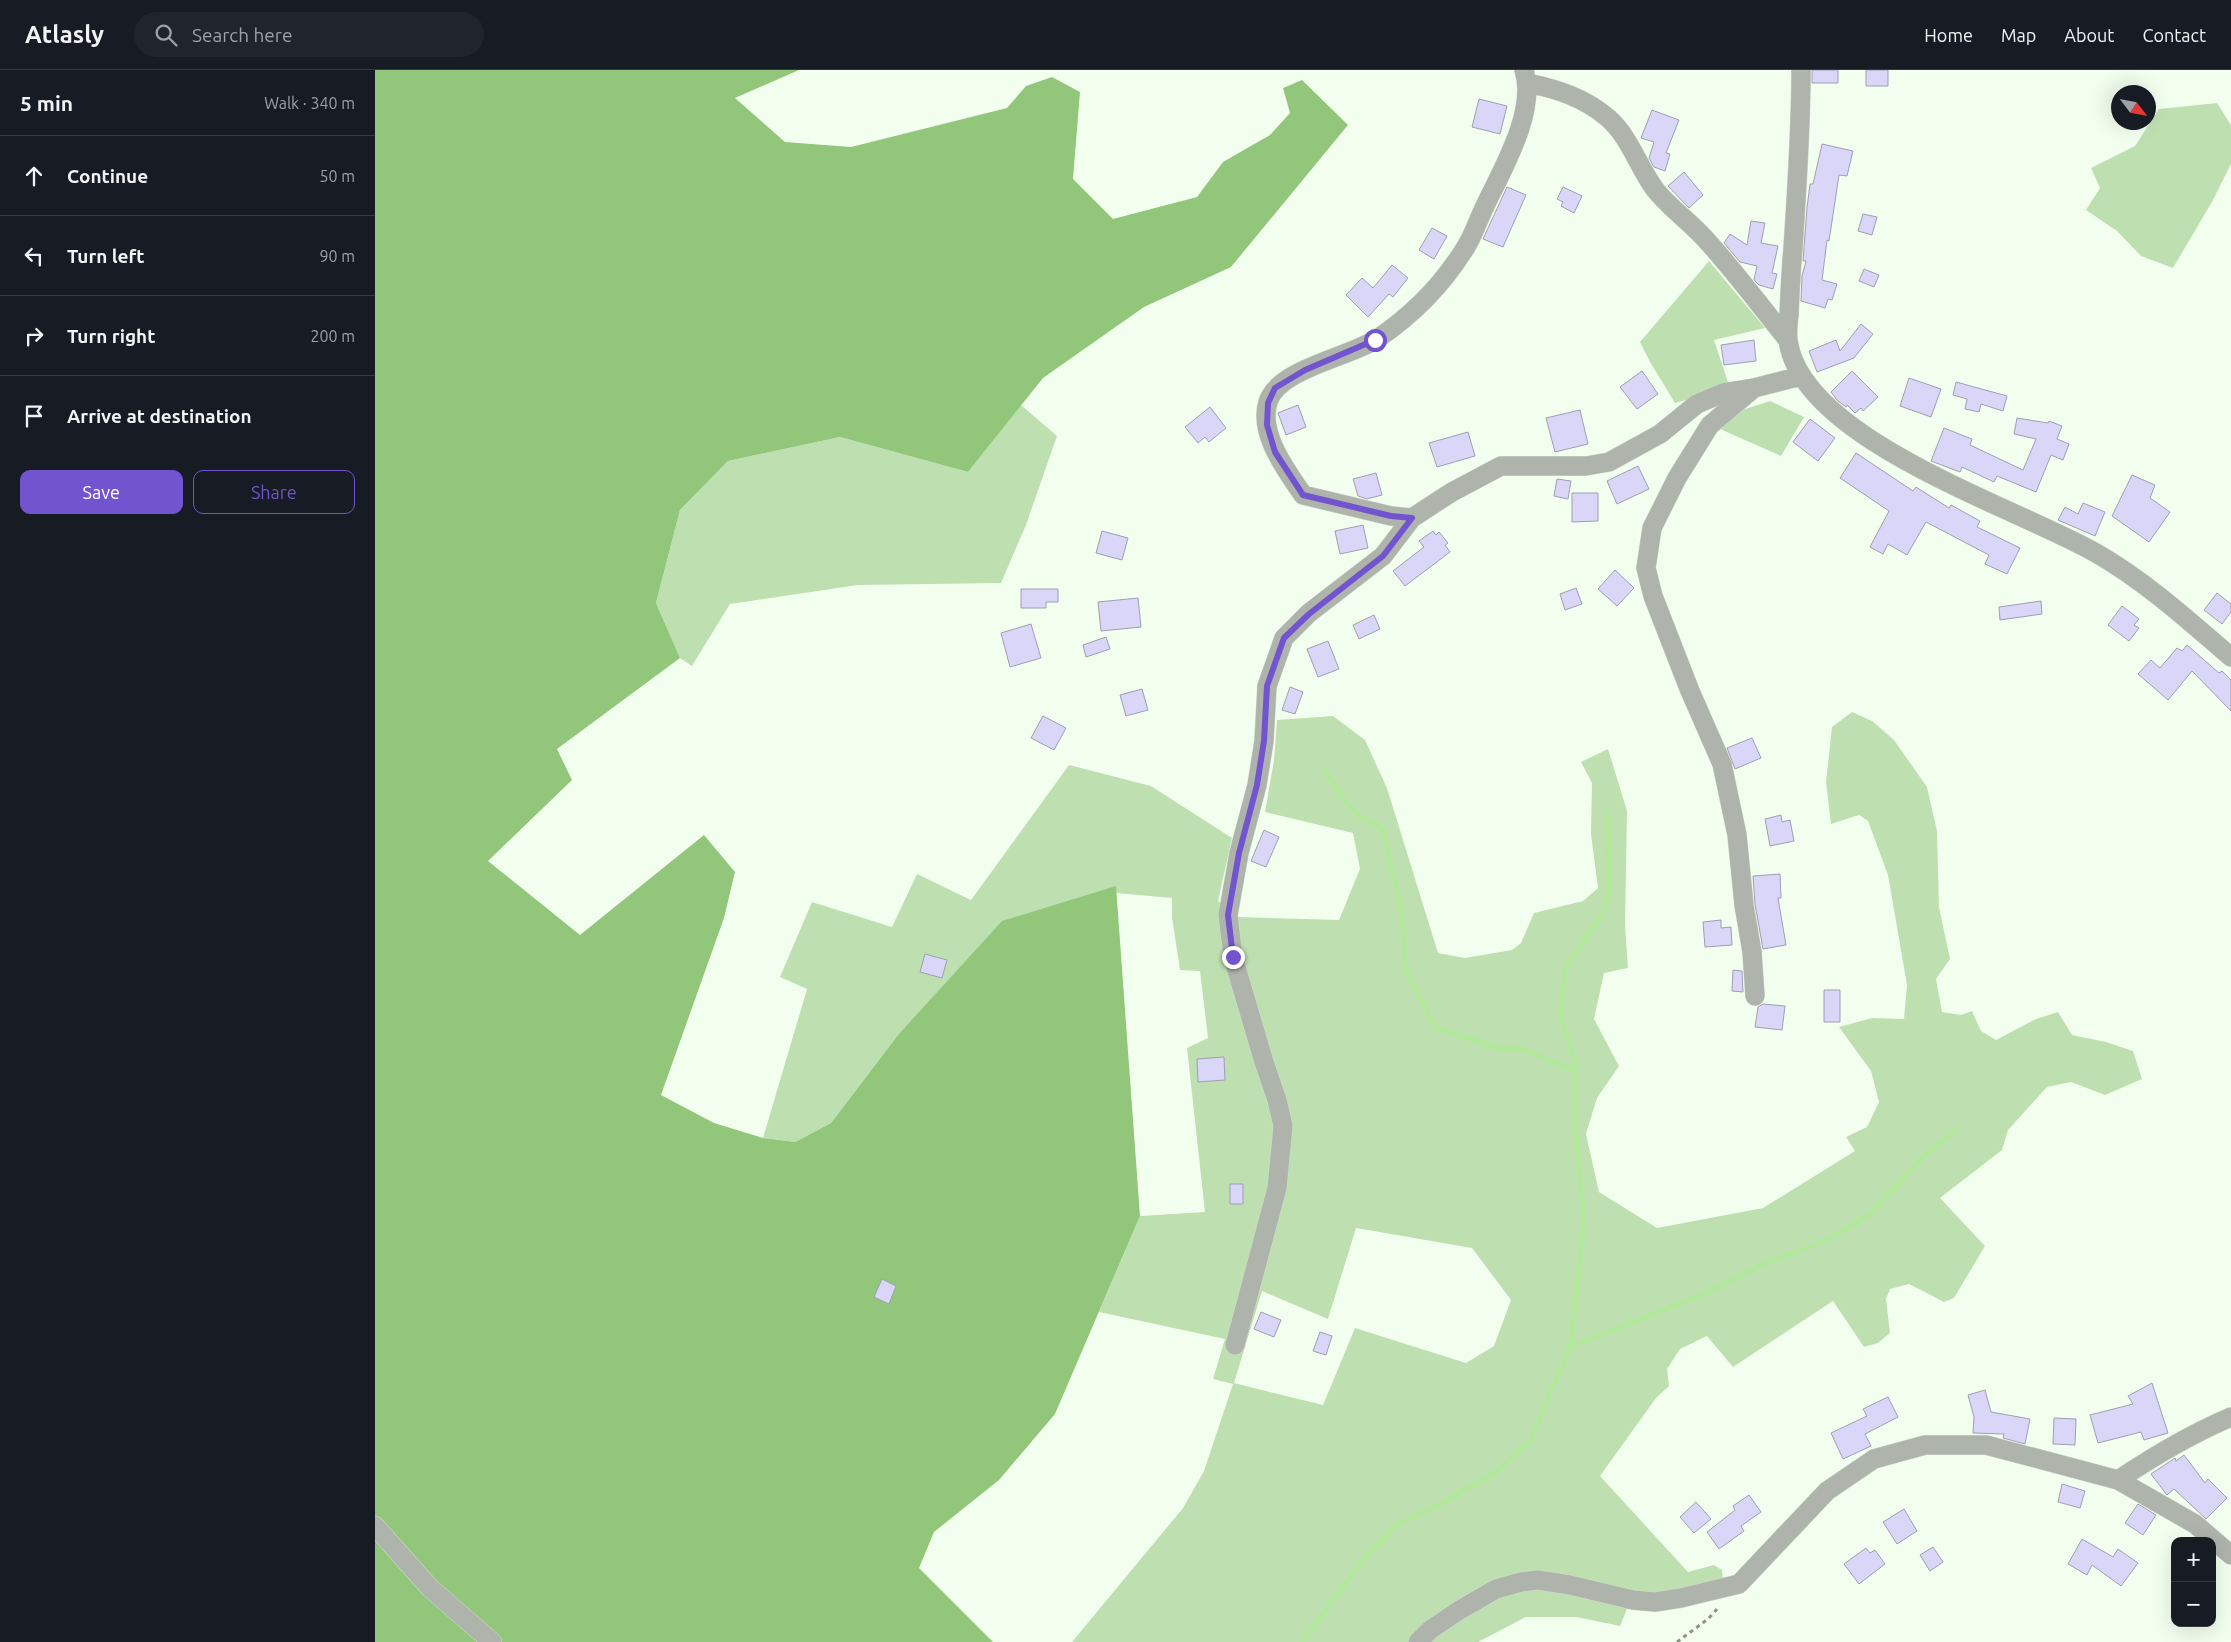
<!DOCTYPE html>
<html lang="en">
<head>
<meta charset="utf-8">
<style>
	:root { --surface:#171b24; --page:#20242c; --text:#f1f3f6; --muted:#9ea1a6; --line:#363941; --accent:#7154ce }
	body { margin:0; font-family:Ubuntu,sans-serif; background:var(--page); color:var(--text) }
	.controls { position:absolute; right:15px; bottom:15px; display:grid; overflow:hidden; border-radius:10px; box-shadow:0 5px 20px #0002 }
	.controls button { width:45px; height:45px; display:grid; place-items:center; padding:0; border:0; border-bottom:1px solid var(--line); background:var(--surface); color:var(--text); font:25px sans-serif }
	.compass { position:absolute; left:1736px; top:15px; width:45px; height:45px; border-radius:50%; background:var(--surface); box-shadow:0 5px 20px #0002; rotate:122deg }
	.stop { position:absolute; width:15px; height:15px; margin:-11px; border:4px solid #7154ce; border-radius:50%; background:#fff }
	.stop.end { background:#7154ce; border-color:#fff; box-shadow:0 1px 5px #0008 }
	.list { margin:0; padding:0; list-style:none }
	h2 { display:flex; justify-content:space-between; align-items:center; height:65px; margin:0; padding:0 20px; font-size:21px }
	h2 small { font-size:16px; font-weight:400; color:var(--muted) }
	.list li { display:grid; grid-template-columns:32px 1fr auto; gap:15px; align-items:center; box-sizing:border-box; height:80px; padding:0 20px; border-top:1px solid var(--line) }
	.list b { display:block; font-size:19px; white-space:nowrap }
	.list em { font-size:16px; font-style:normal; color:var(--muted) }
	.actions { display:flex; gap:10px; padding:15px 20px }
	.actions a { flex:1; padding:11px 0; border:1px solid var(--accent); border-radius:10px; text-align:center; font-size:18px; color:var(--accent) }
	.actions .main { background:var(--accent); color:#fff }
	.icon { flex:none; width:28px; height:28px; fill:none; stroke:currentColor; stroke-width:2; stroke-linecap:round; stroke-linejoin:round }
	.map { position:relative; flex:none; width:1856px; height:1572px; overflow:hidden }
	header { display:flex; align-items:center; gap:30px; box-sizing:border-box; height:70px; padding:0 25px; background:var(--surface); border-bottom:1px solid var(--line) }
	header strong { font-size:24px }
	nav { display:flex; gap:28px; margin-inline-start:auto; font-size:18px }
	.search { width:350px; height:45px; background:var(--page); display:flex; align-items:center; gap:12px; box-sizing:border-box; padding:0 18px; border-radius:28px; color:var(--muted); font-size:19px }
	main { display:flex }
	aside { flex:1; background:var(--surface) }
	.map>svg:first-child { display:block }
</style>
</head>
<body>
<header>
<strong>Atlasly</strong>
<div class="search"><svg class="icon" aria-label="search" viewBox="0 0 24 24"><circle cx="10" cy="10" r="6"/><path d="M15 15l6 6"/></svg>Search here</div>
<nav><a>Home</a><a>Map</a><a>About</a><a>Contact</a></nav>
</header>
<main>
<aside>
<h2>5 min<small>Walk · 340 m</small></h2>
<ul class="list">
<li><svg class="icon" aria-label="ahead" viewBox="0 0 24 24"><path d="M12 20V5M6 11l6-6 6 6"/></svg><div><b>Continue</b></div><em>50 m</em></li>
<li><svg class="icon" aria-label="left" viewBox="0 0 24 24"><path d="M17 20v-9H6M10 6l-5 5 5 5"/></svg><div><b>Turn left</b></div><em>90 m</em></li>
<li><svg class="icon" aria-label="right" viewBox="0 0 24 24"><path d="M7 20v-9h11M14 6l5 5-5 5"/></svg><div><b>Turn right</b></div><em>200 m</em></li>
<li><svg class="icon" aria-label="arrive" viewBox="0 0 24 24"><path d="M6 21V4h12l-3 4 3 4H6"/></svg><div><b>Arrive at destination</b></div></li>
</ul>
<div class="actions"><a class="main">Save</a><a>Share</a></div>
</aside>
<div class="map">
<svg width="1856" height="1572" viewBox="0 0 1856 1572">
	<rect width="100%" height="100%" fill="#f3ffee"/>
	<path fill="#bee0b1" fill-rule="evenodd" d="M1842,33L1856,55V94L1837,132L1798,198L1766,186L1742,161L1711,140L1725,118L1716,98L1760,76L1784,39Z
		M1334,191L1390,258L1339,270L1355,318L1300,333L1275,292L1265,272Z
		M1395,331L1429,347L1406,386L1345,359L1364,341Z
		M646,335L682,366L651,455L626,513L483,515L355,534L317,596L305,588L281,533L305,440L353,391L465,367L593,402Z
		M1477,642L1497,651L1519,670L1552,717L1562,761L1564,837L1575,889L1561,909L1567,942L1586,945L1597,941L1606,961L1621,970L1661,949L1683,942L1697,965L1731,972L1758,981L1767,1009L1730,1025L1696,1012L1672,1017L1633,1060L1627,1080L1565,1128L1610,1176L1579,1228L1569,1232L1534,1214L1515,1219L1511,1229L1515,1263L1503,1273L1489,1277L1458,1231L1358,1297L1332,1266L1305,1279L1292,1299L1294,1316L1281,1328L1225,1406L1313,1502L1339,1495L1347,1500L1348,1511L1300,1525L1259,1522L1245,1556L1201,1547H1151L1103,1572H697L808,1438L829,1401L858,1314L838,1309L850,1269L724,1242L765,1146L830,1142L812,978L833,968L825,901L805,900L797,847V828L741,823V816L523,965L456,1053L420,1072L388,1068L432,919L405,907L437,832L517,857L542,804L596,830L694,695L776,716L857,768L843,831L864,847L964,850L985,799L978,763L890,742L899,690L902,650L958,646L990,670L1012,718L1063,883L1090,888L1137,880L1146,873L1159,843L1208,831L1223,818L1216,764L1217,713L1206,692L1233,679L1252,741L1250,855L1253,898L1229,903L1219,949L1244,996L1222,1028L1211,1064L1224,1122L1282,1158L1388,1138L1480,1081L1471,1067L1492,1057L1504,1032L1496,1001L1464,957L1497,948L1529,949L1532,915L1513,805L1493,751L1484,745L1456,754L1451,712L1457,657ZM981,1158L1097,1178L1136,1230L1119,1276L1091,1293L980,1258L948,1335L859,1313L887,1221L953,1249Z"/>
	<path fill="#92c77b" d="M0,0H424L360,28L410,72L476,77L632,38L651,16L677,7L705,22L698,109L738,149L822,127L848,92L895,65L915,43L908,18L927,10L973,55L856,197L769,237L668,308L593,402L465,367L353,391L305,440L281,533L305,588L182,679L197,710L113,791L205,865L329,765L360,802L349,848L286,1025L339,1053L388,1068L420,1072L456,1053L523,965L627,851L741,816L765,1146L680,1344L624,1410L559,1462L544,1498L618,1572H0Z"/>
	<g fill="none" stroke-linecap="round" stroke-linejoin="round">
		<path stroke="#b1e89b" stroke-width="5" d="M950,700L974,737L988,749L1007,758L1026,839L1031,900L1061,958L1124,978L1147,979L1200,1001
			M1195,1277L1333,1222L1386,1195L1452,1170L1494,1145L1547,1088L1581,1060
			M927,1572L990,1488L1021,1455L1069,1432L1121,1402L1155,1371L1195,1277L1209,1153L1201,1066L1200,991L1185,945L1190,899L1230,839L1234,820L1233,741"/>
	</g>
	<path fill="#d9d6f8" stroke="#a09eb4" d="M1437,0H1463V13H1437Z
		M1491,0H1513V16H1491Z
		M1104,29L1132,36L1125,64L1097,57Z
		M1277,40L1304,50L1291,83L1295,84L1290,101L1279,97L1274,88L1279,72L1266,68Z
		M1447,74L1478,81L1472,106L1464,105L1454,171L1452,170L1447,210L1462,214L1457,230L1453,229L1450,238L1426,231L1427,206L1431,191H1428L1432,138L1435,114H1438Z
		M1309,102L1328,125L1314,138L1293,116Z
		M1132,117L1151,125L1128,177L1108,169Z
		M1188,117L1207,126L1199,143L1186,136L1188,132L1182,129Z
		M1488,144L1502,147L1497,165L1483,161Z
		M1376,151L1390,153L1386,173L1403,176L1397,203L1402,204L1398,219L1384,215L1379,210L1382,196L1365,192L1349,173L1355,164L1372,175Z
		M1057,158L1072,166L1059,189L1044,180Z
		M1017,195L1033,208L1018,227L1014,224L993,247L971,225L987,208L998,218Z
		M1489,199L1504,205L1499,217L1484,211Z
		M1486,254L1498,264L1479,288L1442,302L1434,281L1461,270L1465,281Z
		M1379,270L1381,291L1349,295L1346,275Z
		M1267,301L1283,324L1262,339L1245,317Z
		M1477,301L1503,327L1488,341L1486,338L1480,343L1472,335L1471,337L1463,331L1456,322Z
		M1534,308L1566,319L1556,347L1525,336Z
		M1581,312L1632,326L1628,341L1606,334L1604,342L1590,339L1592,329L1578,325Z
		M923,335L931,357L911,365L903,343Z
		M835,337L851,358L834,372L830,367L823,373L810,357Z
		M1205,340L1213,374L1180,382L1171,348Z
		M1642,348L1673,353L1674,351L1687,356L1682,369L1694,374L1688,390L1676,385L1661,422L1622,406L1619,412L1587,397L1585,402L1556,391L1569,358L1597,369L1595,375L1648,400L1661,369L1639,364Z
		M1435,349L1460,368L1443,391L1418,372Z
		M1093,362L1100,386L1062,397L1054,373Z
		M1481,383L1538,421L1541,417L1574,438L1576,435L1605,451L1602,457L1645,478L1632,504L1610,494L1614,485L1551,452L1532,485L1513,474L1508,484L1495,477L1514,441L1465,408Z
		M1263,396L1274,419L1242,434L1232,411Z
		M1001,403L1007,425L992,429L983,426L978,409Z
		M1757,405L1780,415L1775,428L1795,442L1774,472L1737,446Z
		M1182,409L1196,411L1193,429L1179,426Z
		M1197,423H1223V451L1197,452Z
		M1708,433L1730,442L1720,466L1683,450L1690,437L1703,444Z
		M988,455L993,478L965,484L960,461Z
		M727,461L753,468L747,490L721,483Z
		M1058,461L1061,465L1064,462L1073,473L1070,475L1075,482L1030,516L1018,501L1049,477L1044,471Z
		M1240,500L1259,518L1242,536L1223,519Z
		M1201,518L1207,534L1190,540L1185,524Z
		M646,519H683V532H671V538H646Z
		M1842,523L1856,534V542L1847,554L1829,540Z
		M763,528L766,557L726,561L723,532Z
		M1666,531L1667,544L1625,550L1624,537Z
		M1747,536L1764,549L1759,555L1764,558L1754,571L1733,555Z
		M999,545L1005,559L984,569L978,555Z
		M656,554L666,588L635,597L626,563Z
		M731,567L735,579L711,587L708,575Z
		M953,571L964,599L943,607L932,579Z
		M1812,575L1844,603L1847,601L1856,610V641L1817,601L1793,630L1763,604L1776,590L1785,598L1802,578L1807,581Z
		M915,617L928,622L920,644L907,640Z
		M767,619L773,640L751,646L745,625Z
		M668,646L691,658L679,680L656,668Z
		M1377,668L1386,688L1360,699L1352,678Z
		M1406,745L1407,752L1415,750L1419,771L1395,776L1390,749Z
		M889,760L904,767L891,797L876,791Z
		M1405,804L1406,828H1403L1411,875L1388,879L1380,834L1378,806Z
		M1346,850V858L1356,857L1357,875L1330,877L1328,852Z
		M550,884L572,890L567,908L545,902Z
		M1358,900L1367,901L1368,922L1357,921Z
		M1449,920H1465V952H1449Z
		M1388,934L1410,936L1407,960L1380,957L1383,937Z
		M849,987L850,1010L823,1012L822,989Z
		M855,1114H868V1134H855Z
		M507,1209L521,1216L514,1234L499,1227Z
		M886,1242L906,1250L899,1267L879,1259Z
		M945,1262L957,1266L951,1285L938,1281Z
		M1777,1313L1793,1363L1769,1370L1766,1362L1723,1373L1715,1345L1758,1334L1753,1326Z
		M1610,1320L1616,1342L1655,1349L1650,1374L1628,1368L1629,1364L1598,1363L1599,1347L1593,1325Z
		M1513,1327L1523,1347L1490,1364L1496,1376L1468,1389L1456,1363L1492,1346L1488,1339Z
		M1679,1348L1701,1349L1700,1375L1678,1374Z
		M1809,1385L1830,1413L1833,1409L1852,1428L1831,1449L1799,1419L1792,1425L1776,1404L1800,1388L1801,1391Z
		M1687,1414L1710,1421L1705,1438L1683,1432Z
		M1374,1425L1386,1442L1366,1456L1369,1461L1344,1479L1332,1462L1360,1440L1358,1436Z
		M1321,1432L1336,1449L1319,1463L1305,1447Z
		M1763,1434L1781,1445L1768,1465L1750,1453Z
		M1529,1439L1542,1461L1522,1474L1508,1452Z
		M1707,1469L1738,1487L1743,1479L1763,1493L1746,1516L1717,1495L1712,1505L1693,1494Z
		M1558,1477L1568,1492L1555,1501L1545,1485Z
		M1491,1478L1495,1483L1500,1480L1510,1494L1484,1514L1469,1494Z"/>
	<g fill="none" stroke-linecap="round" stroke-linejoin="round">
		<defs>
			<path id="minor" d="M1149,0C1162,41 1128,98 1110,136C1103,150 1098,167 1089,180C1067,215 1036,246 1002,269C974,287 903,299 893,332C883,364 912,401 928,425L1016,446L1037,448L1077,422L1126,396H1211L1234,392L1285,364L1322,334L1348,323L1379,318L1426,306
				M1426,0C1426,60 1422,119 1418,178C1416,200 1415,222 1414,245C1413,253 1412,262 1413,270C1426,370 1643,438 1721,483C1770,511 1813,550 1856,587
				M1153,13C1182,19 1210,28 1233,48C1254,66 1263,96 1279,118C1294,138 1317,153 1333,172C1361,203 1386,237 1413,270
				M1378,319L1335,355L1302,408L1277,458L1271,498L1278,526L1315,621L1347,694L1362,765L1369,835L1377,882L1380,926
				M860,1275L902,1118L908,1056L902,1030L889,992L858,887L853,845L864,783L882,715L889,671L892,616L909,568L934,543L1008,486L1037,448
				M1743,1410C1779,1386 1816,1364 1856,1347
				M0,1456L55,1518L117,1572
				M1043,1572L1055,1560L1083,1541L1121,1519L1146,1512L1163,1510L1195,1515L1258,1530L1280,1532L1306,1528L1364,1514L1452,1421L1499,1389L1550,1375H1611L1743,1410L1820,1454L1856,1485"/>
		</defs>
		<use href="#minor" stroke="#d1dccd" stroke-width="20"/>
		<path stroke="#8c9588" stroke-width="3" stroke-dasharray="4 4" stroke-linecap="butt" d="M1302,1572L1333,1549L1344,1537"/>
		<use href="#minor" stroke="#aeb4ac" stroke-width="19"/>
	</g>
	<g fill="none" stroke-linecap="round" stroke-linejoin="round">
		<path stroke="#7154ce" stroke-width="6" d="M858,887L853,845L864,783L882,715L889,671L892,616L909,568L934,544L1008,486L1037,448L1016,446L928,425L900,382L892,355L893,333L900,318L930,300L1000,270"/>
	</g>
</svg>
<div class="controls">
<button>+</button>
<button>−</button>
</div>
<svg class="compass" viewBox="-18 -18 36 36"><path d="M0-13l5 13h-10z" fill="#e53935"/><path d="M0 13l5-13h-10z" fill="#9ea1a6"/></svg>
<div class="stop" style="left:1000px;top:270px"></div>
<div class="stop end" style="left:858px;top:887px"></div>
</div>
</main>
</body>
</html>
